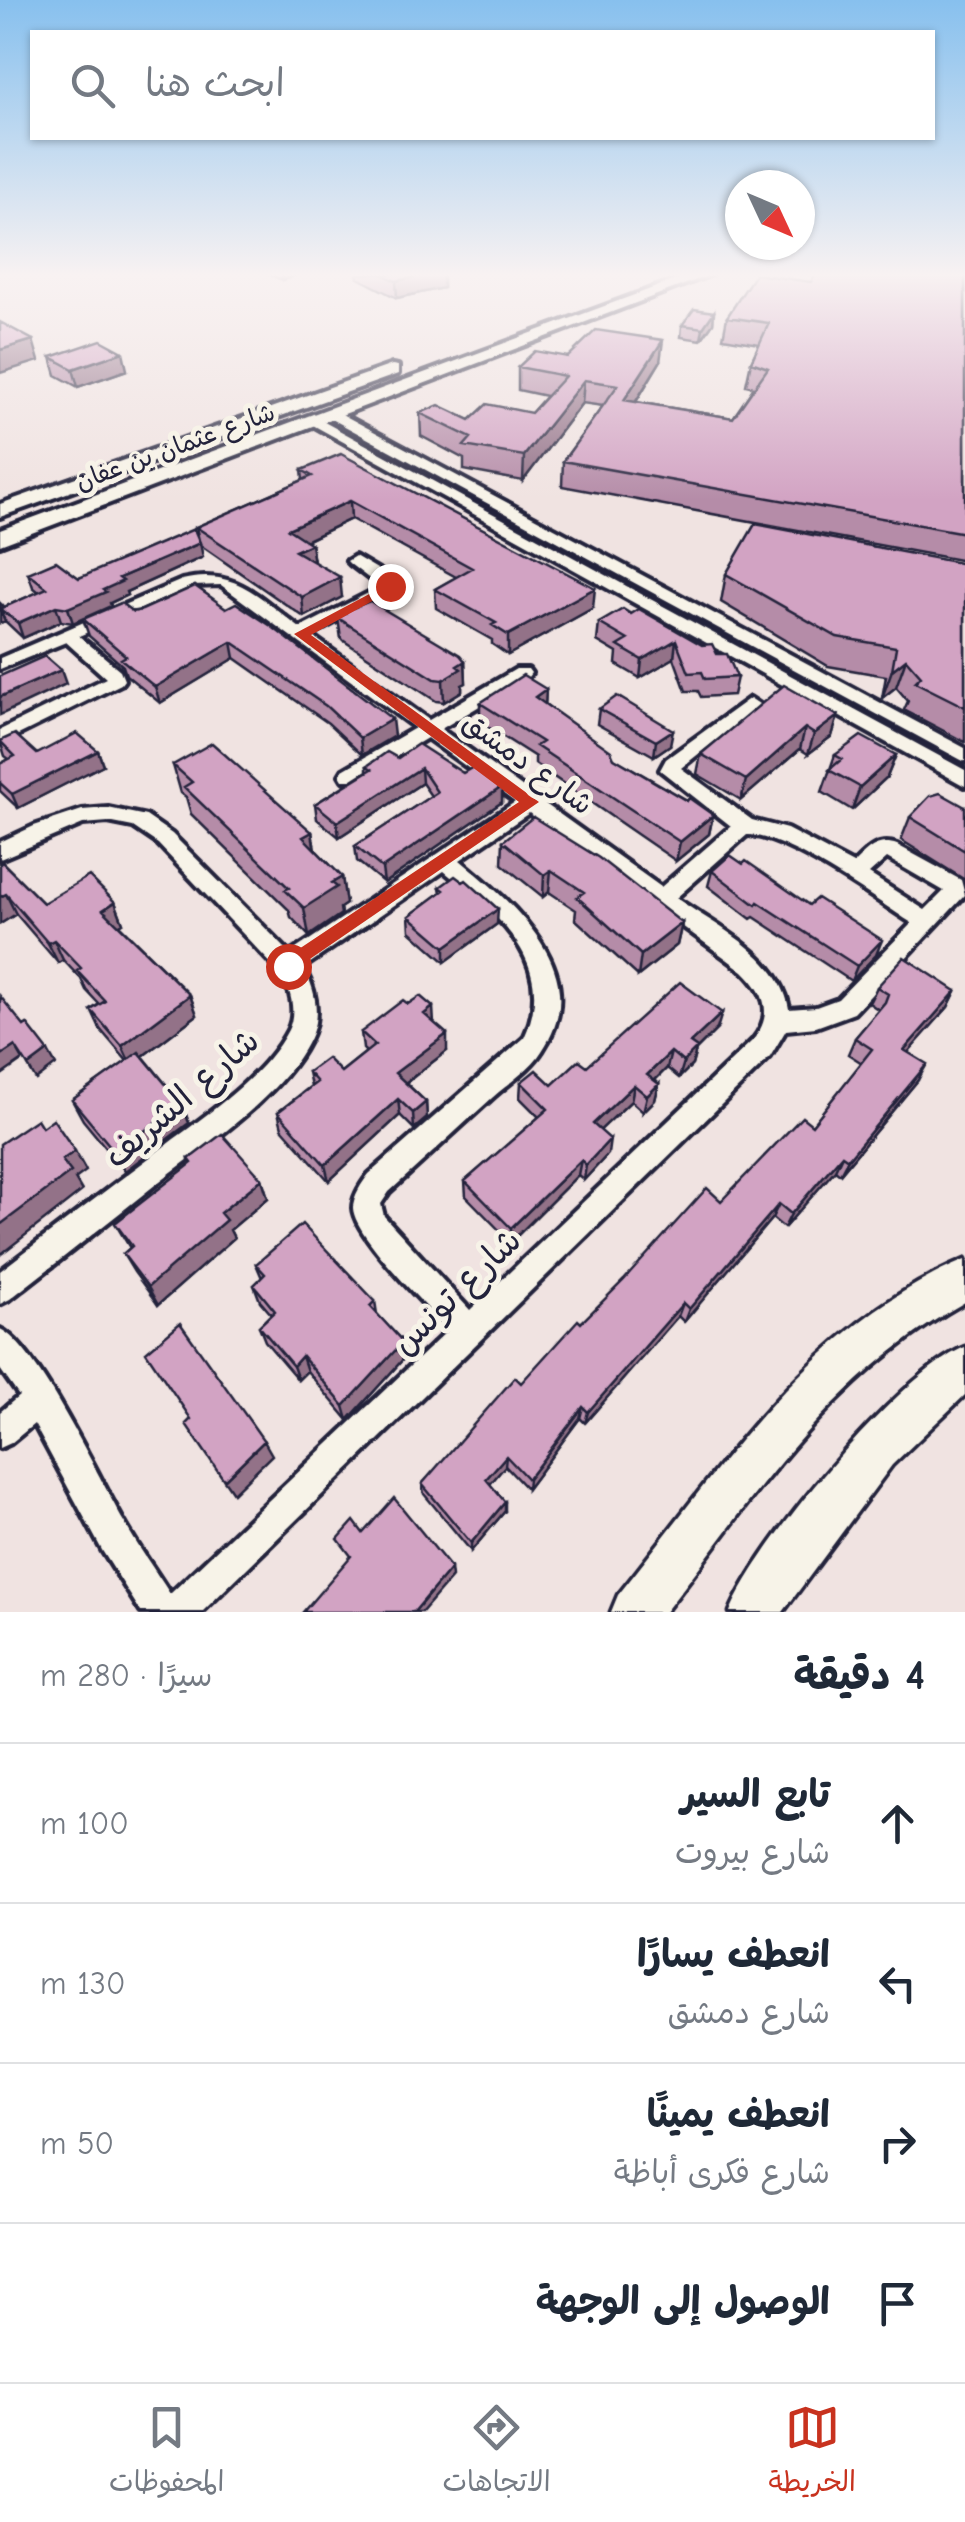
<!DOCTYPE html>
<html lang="ar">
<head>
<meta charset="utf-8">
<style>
	:root { --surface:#fff; --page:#f6f6f7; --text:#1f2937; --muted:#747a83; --line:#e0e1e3; --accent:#c8321e }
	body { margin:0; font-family:"Comic Neue","Playpen Sans Arabic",sans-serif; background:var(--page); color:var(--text); direction:rtl }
	.compass { position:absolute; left:725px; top:170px; width:90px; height:90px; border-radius:50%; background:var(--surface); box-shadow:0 2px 8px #0004; rotate:134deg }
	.stop { position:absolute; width:30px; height:30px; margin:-22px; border:8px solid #c8321e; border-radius:50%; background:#fff }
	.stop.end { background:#c8321e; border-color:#fff; box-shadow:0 2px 10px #0008 }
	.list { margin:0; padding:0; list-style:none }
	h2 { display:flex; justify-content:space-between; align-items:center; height:130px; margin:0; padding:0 40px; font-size:42px }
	h2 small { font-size:32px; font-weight:400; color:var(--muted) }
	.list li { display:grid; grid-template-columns:65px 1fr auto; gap:30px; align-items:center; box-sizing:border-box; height:160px; padding:0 40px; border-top:2px solid var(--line) }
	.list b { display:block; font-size:38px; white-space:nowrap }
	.list p { margin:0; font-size:32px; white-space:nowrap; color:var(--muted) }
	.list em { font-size:32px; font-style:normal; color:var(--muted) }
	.icon { flex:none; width:55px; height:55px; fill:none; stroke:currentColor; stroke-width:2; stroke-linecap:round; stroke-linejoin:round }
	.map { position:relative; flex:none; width:965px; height:1612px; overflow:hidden; direction:ltr }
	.search { position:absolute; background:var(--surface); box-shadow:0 2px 8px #0004; left:30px; right:30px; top:30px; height:110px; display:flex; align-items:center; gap:25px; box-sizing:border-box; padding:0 35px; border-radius:0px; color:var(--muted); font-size:38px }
	.sheet { height:770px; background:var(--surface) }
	nav { display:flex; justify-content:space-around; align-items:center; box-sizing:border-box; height:140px; border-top:2px solid var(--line); background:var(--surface); font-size:28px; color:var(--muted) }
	nav a { display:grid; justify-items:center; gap:5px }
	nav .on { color:var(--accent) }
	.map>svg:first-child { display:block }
</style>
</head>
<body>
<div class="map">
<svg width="965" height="1612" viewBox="0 0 965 1612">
	<rect width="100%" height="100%" fill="#f0e3e1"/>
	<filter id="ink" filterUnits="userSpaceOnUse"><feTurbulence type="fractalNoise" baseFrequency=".01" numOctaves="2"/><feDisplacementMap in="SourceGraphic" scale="20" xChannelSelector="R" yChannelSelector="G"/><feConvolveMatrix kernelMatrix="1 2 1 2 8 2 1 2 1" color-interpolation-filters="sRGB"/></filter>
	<g filter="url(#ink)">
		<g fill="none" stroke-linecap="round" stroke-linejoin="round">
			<defs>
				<path id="minor" d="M328,411H336L965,748V762L328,417Z
					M315,417L965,770V786L311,424V418Z
					M355,556L394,579L396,589L311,635L429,720L516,669H528L531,673L528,677L441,729L661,887L731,826L660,770L666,759L750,698L759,704L756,708L681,768L752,820L787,829L853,864C866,851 877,838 897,845L961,880L965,895L854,1013L816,1027L786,1030L770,1057L202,1612H141L103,1552L34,1424L11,1443L0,1448V1412L19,1396L0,1369V1329C36,1344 101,1482 124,1522C138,1547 155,1570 170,1594L448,1330C428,1307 354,1236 353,1208C353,1196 362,1183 369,1174L524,1038C559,962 497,915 444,871L303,968C315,986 320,1013 312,1033C288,1092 209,1143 160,1181C110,1221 60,1260 10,1299L0,1304V1271C51,1232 102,1193 153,1155C197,1121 262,1080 288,1030C297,1013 291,988 280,973L158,844L133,827L108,822L83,824L0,859V842L34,826L82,810L108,808L146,816L172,834L290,953L515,802L427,738L357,780H343L340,775L343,770L415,728L221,585L193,586L79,636L120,670L124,680L121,684L0,744V730L106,678L66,642L0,669V658L182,580C236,567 259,598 300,628L380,587L350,564L347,561ZM529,813L743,971C766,993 774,1015 752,1041L470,1310L384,1216L381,1204L389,1192C423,1161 457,1130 492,1098C507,1084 531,1069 542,1051C595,973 515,905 460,860ZM747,835C787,835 876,900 912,923L838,999L816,1007L789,1009C781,956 716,926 676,898ZM887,858L944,891L925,910L869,874Z"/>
				<path id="tertiary" d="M965,1260V1302C828,1380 759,1491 665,1612H611L618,1595C719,1470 811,1324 965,1260Z
					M965,1347V1395L892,1465L783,1612H730C757,1545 899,1374 965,1347Z"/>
				<path id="secondary" d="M691,274H712L0,545V530Z
					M392,365L398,366V374L0,517V504Z"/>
			</defs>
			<use href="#minor" stroke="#22223b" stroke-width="8"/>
			<use href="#tertiary" stroke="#22223b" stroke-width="7"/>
			<use href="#secondary" stroke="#22223b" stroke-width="8"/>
			<use href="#minor" fill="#f7f3e8" fill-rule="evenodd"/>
			<use href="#tertiary" fill="#f7f3e8" fill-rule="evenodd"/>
			<use href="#secondary" fill="#f7f3e8" fill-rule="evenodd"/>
		</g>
		<path fill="#b58ca8" stroke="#22223b" stroke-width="2.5" d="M267,274H299L283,280Z
			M357,274H443V288L397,298L358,278Z
			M965,274V561L562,486L563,461L603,406L582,403L523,481L464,470V459L421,436L420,413L470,420L531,413L546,396L518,390V367L568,357L660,362L636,402L733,418L754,387L746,385L751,362L759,344L723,338L727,317L811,282Z
			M714,312L713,323L701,340L681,337L682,325Z
			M51,357L127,370L78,387L56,375Z
			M302,470L593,608L508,655L492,644V640L436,608L435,589L456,577L351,519L306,541L311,544L314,562L342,597L304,617L200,545L196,527L303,480Z
			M203,557L126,592L127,595L110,603L111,606L73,623L61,621L23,638L5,621L0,623V603L4,607L39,592L33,587L28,573L79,578Z
			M965,564V742L904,710L908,701L896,687L882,698L886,676L828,666L721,602L726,574Z
			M195,586L394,736L362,755L328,723L235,658L160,703L126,675L123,666L89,636L83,619L142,610Z
			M342,612L465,661L466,683L462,685V691L444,702L436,701L341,639L338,618L342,616Z
			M631,614L717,654L737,677L733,695L701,697L698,691H686L674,658L640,678L616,664L617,653L597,641L599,623Z
			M546,689L545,704L614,758L713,815L709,834L676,861L535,764V757L480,722V703Z
			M599,709L670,745L654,756L597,724Z
			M838,716L832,736L808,754L800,749L741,800L697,774L701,754Z
			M0,741L37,754L98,751L103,765L18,808L0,791V764L9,759L5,756Z
			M835,755H896L887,777L852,810L822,792Z
			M398,758L463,773L502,787V802L384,883L357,861L355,846L431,796L422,783L339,837L317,819L315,804L367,771V766Z
			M173,765L312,832L315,849L342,877L346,904L340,908L341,914L309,936L291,917L289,910L191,814L186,797L181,793Z
			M965,807V880L901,840L910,817Z
			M503,841L682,923L677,945L638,976L575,919L576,910L549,892L543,897L502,864Z
			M0,860L43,903L115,902L123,923L119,925L190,995L197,1015L143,1056L182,1104L189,1123L125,1171L83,1120L72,1100L127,1061L100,1029L91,1010L99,1004L86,990L81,979L63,960L58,963L16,914L0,924Z
			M712,871L876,955L851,981L754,917L751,919L708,886Z
			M440,887L497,924L445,962L410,931L409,916L441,893Z
			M877,987L956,991L948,1007L908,1052L918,1080L840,1174L835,1170L784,1228L772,1218L684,1322L678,1316L585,1423L580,1418L527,1489L505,1466L490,1484L505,1511L471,1551L424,1494L422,1484L581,1323L812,1125L862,1063L848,1054L855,1038L879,1010L869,1003Z
			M434,1023L447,1051L406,1083L426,1102L427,1118L414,1129L400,1115L329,1181L282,1128L278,1112L311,1086L308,1072H341L366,1052L363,1049L361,1032Z
			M717,1029L696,1050L692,1065L679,1078L667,1068L655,1080L659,1084L655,1100L643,1112L631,1101L600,1130L608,1154L584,1180L578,1175L511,1242L466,1196L465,1181L539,1117L520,1098L521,1082L552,1085L587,1066Z
			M189,1159L262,1179L268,1198L230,1230L234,1238L158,1305L134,1272L123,1254L130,1248L115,1223L191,1164Z
			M256,1264L375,1301L377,1314L403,1342L405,1357L348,1420L307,1371L298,1380L265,1341L259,1326L271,1314L260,1301L254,1285L262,1278Z"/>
		<path fill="#937288" stroke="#22223b" stroke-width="2.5" d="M282,274H299L283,280Z
			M430,274H443V288L397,298L396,281Z
			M714,312L713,323L701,340L703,328Z
			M33,340L39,361L0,373V350Z
			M663,340L660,362L622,424L624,400Z
			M123,352L127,370L78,387L73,369Z
			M584,380L582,403L523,481L524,456Z
			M350,501L351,519L290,548L288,529Z
			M200,543L203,557L126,592L127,595L110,603L111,606L73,623L68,608L119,578Z
			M311,544L314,563L295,551Z
			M340,577L342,597L304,617L302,597Z
			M595,588L593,608L508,655V635Z
			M3,605L6,614L0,609L5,621L0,623V606Z
			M56,606L61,621L23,638L18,623Z
			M676,640L674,658L640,678L642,660Z
			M232,642L235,658L160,703L155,687Z
			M906,659L896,687L882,698L892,670Z
			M465,661L466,683L462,685V691L444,702L443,680L457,666Z
			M61,670L66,684L0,715V697Z
			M546,689L545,708L535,697Z
			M838,716L832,736L808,754L814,734Z
			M392,719L394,736L362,755L360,738Z
			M805,728L800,749L741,800L746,780Z
			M673,730L670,745L654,756L656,741Z
			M98,751L103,765L18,808L12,794Z
			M896,755L887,777L852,810L860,787Z
			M421,768L422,783L339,837L337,822Z
			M502,787V802L384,883L382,868Z
			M713,815L709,834L676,861L680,842Z
			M312,832L316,859L303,837Z
			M551,870L549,892L543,897L544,875Z
			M342,877L346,904L340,908L341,914L309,936L304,908L332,883Z
			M6,894L16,914L0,924V897Z
			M115,902L123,923L111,930L103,910Z
			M498,909L497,924L445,962V947Z
			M682,923L677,945L638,976L641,955Z
			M54,940L63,960L58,963L48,943Z
			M882,940L876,955L851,981L857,966Z
			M956,991L948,1007L896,1066L904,1050Z
			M190,995L197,1015L131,1065L122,1046Z
			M433,1007L434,1024L424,1014Z
			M722,1013L717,1029L696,1050L692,1065L679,1078L690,1043Z
			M447,1034V1051L397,1089L395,1073Z
			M15,1046L23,1060L0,1076V1056Z
			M48,1051L56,1065L36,1080L28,1066Z
			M671,1052L667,1068L644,1091L647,1075Z
			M927,1064L918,1080L840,1174L848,1159Z
			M659,1084L655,1100L643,1112L647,1096Z
			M634,1085L631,1101L590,1140L593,1124Z
			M398,1099L400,1115L329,1181L325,1165Z
			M426,1102L427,1118L414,1129L413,1113Z
			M182,1104L189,1123L125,1171L115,1152Z
			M610,1139L608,1154L584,1180L586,1165Z
			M75,1151L86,1171L75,1179L82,1191L0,1255V1225L62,1160Z
			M842,1155L835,1170L784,1228L791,1214Z
			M581,1160L578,1175L511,1242V1228Z
			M262,1179L268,1198L230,1230L234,1238L158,1305L148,1287L220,1213Z
			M779,1204L772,1218L684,1322L689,1309Z
			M683,1303L678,1316L585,1423L588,1412Z
			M403,1342L405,1357L348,1420L344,1406Z
			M302,1356L307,1371L298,1380L293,1366Z
			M583,1407L580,1418L527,1489L528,1479Z
			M264,1441L272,1455L233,1493L224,1480Z
			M506,1456L505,1466L486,1489V1479Z
			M505,1502V1511L471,1551V1543Z
			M451,1568L452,1577L422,1612H414Z"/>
		<path fill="#d2a3c3" stroke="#22223b" stroke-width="2.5" d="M382,274H430L396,281Z
			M755,274L811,282L816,274H965V533L563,461L618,385L584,380L524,456L464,446L471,438L420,413L439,405L470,420L487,404L531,413L565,376L518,367L535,351L568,357L596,330L663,340L624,400L733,418L768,368L751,362L769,323L727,317Z
			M694,309L714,312L703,328L682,325Z
			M0,322L33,340L0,350Z
			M101,340L123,352L73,369L51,357Z
			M341,454L595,588L508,635L492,625L496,623L435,589L472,568L350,501L288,529L311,544L295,551L340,577L302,597L196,527L312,476L302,470Z
			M755,524L965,564V707L915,682L921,676L906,659L892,670L896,647L837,637L726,574Z
			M194,529L200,543L119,578L123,581L103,590L106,592L68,608L56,606L18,623L0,609L47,588L28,573L56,561L79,578Z
			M195,586L226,608L236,603L271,626L392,719L360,738L326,706L232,642L155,687L121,659L126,656L83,619L121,603L133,612L142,610Z
			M370,601L460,655L465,661L457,666L461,669L443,680L435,679L338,618L345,614L342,612Z
			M623,609L631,614L639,609L702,645L712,644L717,654H727L737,677L705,679L702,672L689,673L676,640L642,660L618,646L628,640L599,623Z
			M45,656L61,670L0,697V676Z
			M523,675L546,689L535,697L611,751L614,758L687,801L689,798L713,815L680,842L536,746L542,742L480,703Z
			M784,685L838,716L814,734L805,728L746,780L701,754Z
			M617,696L673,730L656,741L599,709Z
			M77,733L98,751L12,794L0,783V764L15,756L0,741L15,734L37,754Z
			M861,736L896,755L860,787L829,770L842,759L835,755Z
			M212,743L312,832L303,837L342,877L332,883L337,887L304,908L285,890L289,888L184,787L192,782L173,765Z
			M418,744L463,773L475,766L502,787L382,868L355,846L437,792L421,768L337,822L315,804L372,769L367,766L387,752L398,758Z
			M940,793L965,807V851L910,817L930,796Z
			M533,817L599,858L682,923L641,955L577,897L584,892L551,870L544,875L503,841Z
			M730,855L743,864L746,861L809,905L817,898L882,940L857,966L758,902L756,905L712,871Z
			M0,860L43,903L89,876L115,902L103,910L190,995L122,1046L91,1010L105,1001L77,971L81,968L54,940L48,943L6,894L0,897Z
			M455,876L463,882L466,880L498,909L445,947L409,916L444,890L440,887Z
			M904,957L956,991L904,1050L927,1064L848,1159L842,1155L791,1214L779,1204L689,1309L683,1303L588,1412L583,1407L528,1479L506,1456L486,1479L505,1502L471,1543L422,1484L515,1377L521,1383L578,1320L581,1323L624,1280L707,1188L721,1201L802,1117L812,1125L872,1049L855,1038L885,1002L888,994L877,987Z
			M680,982L722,1013L690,1043L697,1048L683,1062L671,1052L647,1075L659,1084L647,1096L634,1085L593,1124L610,1139L586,1165L581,1160L511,1228L465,1181L548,1109L521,1082L536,1070L552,1085L579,1060L587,1066Z
			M0,996L24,1026L27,1024L48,1051L28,1066L15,1046L0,1056Z
			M420,996L433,1007L424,1014L447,1034L395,1073L426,1102L413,1113L398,1099L325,1165L278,1112L317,1082L308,1072L327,1058L341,1072L375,1045L361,1032L403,1000L408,1004Z
			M139,1052L182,1104L115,1152L72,1100Z
			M37,1119L42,1127L53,1119L75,1151L62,1160L71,1172L0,1225V1144Z
			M222,1134L262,1179L220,1213L226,1220L148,1287L123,1254L132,1246L115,1223L192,1163L189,1159Z
			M302,1224L375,1301L370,1306L403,1342L344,1406L302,1356L293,1366L259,1326L275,1311L254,1285L265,1274L256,1264Z
			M180,1323L264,1441L224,1480L186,1424L191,1419L146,1352Z
			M394,1498L451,1568L414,1612H303L351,1556L338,1539L354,1521L363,1533Z"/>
	</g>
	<linearGradient id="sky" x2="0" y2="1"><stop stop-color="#87c0ee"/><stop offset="0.55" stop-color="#f8f2f2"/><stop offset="1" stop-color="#f8f2f2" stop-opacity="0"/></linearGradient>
	<rect width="965" height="500" fill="url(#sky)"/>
	<path fill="#c8321e" d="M390,583L396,586L394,589L311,635L539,802L288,974L281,972V961L519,802L294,634Z"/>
	<g text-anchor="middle" stroke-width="10" stroke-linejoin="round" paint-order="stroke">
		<g font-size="25" fill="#22223b" stroke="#f7f3e8">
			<text transform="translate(175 446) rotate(-20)" y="9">شارع عثمان بن عفان</text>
		</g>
		<g font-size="30" fill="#22223b" stroke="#f7f3e8">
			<text transform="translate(528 763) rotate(36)" y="10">شارع دمشق</text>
		</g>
		<g font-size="35" fill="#22223b" stroke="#f7f3e8">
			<text transform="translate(181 1098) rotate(-41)" y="12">شارع الشريف</text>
			<text transform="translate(456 1291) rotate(-44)" y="12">شارع تونس</text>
		</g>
	</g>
</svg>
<svg class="compass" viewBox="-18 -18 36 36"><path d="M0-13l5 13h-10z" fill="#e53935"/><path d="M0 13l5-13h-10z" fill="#747a83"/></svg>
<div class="stop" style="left:288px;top:966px"></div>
<div class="stop end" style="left:390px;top:586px"></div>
<div class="search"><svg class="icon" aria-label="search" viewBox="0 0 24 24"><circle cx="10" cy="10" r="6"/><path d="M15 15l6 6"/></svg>ابحث هنا</div>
</div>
<section class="sheet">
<h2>4 دقيقة<small>سيرًا · 280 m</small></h2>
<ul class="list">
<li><svg class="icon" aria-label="ahead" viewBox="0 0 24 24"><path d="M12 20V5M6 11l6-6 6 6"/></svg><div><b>تابع السير</b><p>شارع بيروت</p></div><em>100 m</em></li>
<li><svg class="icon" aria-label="left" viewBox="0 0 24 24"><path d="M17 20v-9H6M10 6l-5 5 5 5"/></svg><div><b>انعطف يسارًا</b><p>شارع دمشق</p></div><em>130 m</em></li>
<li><svg class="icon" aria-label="right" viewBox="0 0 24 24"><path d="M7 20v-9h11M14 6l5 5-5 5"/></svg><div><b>انعطف يمينًا</b><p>شارع فكرى أباظة</p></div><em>50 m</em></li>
<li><svg class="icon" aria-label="arrive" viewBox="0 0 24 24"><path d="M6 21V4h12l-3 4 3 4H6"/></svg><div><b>الوصول إلى الوجهة</b></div></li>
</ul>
</section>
<nav>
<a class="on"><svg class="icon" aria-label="map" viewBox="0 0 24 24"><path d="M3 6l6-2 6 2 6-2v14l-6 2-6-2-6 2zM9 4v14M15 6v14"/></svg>الخريطة</a>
<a><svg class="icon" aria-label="directions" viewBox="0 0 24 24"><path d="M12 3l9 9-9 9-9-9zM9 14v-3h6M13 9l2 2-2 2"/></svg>الاتجاهات</a>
<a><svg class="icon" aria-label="saved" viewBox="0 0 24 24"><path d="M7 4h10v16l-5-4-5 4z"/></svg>المحفوظات</a>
</nav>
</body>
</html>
